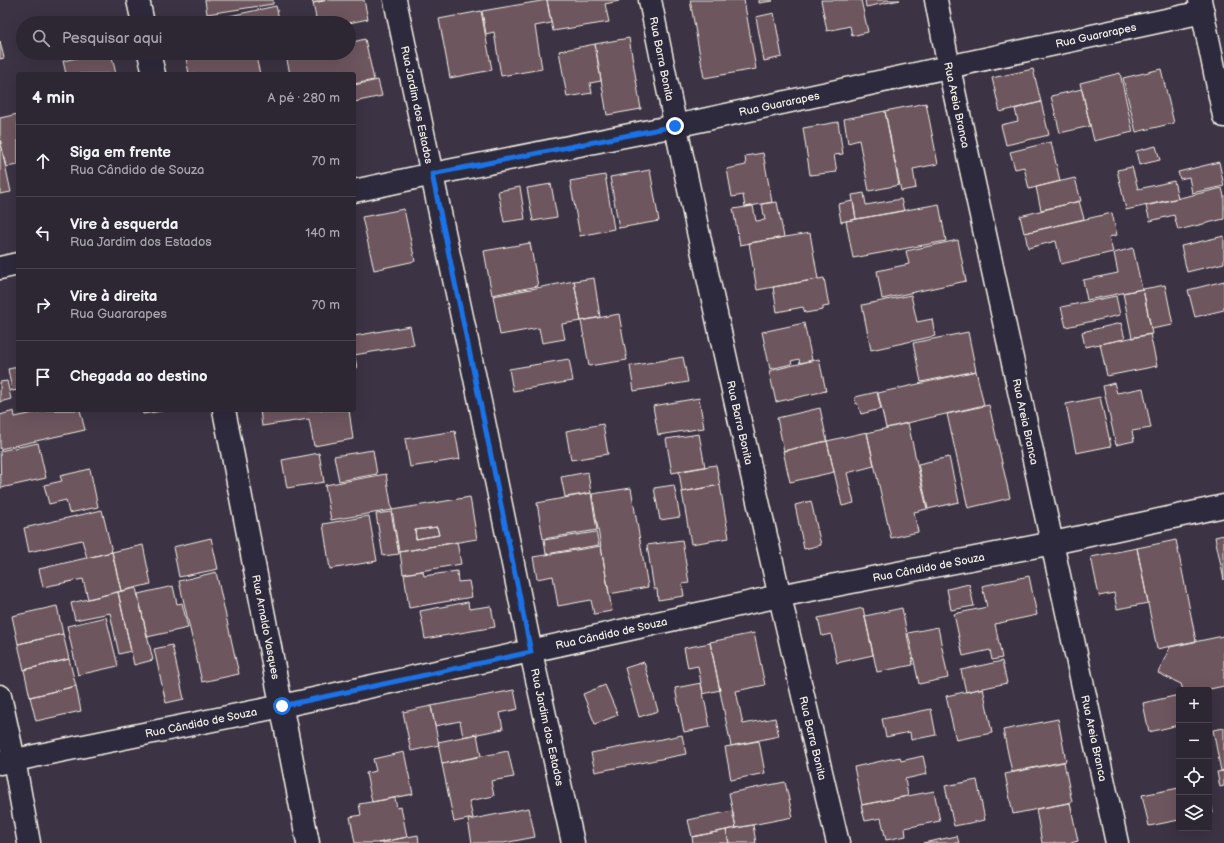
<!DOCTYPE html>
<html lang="pt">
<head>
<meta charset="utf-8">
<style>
	:root { --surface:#2d2633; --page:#39323f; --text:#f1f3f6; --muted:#a7a5ac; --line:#48434e }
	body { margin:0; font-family:"Balsamiq Sans",sans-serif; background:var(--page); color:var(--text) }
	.controls { position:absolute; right:12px; bottom:12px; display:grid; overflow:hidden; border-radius:4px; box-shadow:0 4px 16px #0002 }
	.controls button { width:36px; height:36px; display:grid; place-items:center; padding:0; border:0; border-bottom:1px solid var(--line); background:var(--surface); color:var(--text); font:20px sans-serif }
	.stop { position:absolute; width:12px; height:12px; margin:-9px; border:3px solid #1a73e8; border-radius:50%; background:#fff }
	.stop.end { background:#1a73e8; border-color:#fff; box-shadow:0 1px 4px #0008 }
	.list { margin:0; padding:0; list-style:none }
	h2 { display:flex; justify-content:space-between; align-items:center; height:52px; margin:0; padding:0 16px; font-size:17px }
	h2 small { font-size:13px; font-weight:400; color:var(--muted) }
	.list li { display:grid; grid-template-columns:26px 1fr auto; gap:12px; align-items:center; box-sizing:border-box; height:72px; padding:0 16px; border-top:1px solid var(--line) }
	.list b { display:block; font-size:15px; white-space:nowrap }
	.list p { margin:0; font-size:13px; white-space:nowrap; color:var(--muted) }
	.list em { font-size:13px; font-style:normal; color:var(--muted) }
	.icon { flex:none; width:22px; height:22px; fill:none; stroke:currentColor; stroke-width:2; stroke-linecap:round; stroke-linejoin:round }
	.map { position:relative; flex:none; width:1224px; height:843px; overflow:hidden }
	.search { position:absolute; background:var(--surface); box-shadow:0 4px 16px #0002; left:16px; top:16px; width:340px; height:44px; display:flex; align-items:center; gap:10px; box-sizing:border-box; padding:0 14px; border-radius:22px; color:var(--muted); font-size:15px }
	.panel { position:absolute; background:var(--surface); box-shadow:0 4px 16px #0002; left:16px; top:72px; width:340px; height:340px; border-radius:4px }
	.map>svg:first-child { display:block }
</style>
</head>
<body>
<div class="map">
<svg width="1224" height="843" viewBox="0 0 1224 843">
	<rect width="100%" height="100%" fill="#3c3344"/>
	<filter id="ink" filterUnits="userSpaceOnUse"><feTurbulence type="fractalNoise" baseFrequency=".025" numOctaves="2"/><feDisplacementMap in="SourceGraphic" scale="8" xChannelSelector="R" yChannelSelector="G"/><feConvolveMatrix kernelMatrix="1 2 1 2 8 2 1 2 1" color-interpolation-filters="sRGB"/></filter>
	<g filter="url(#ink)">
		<path fill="#6e565f" stroke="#f4f1e8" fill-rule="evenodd" d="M205,0H273V4L207,14Z
			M312,0H326L313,3Z
			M328,0H364L368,19L349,23H317L313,3Z
			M547,0L551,23L535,26L542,69L501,76L494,32L486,34L482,11Z
			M547,0H619V1L605,4L609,22L553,31Z
			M690,0H744L756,69L704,78Z
			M759,0H772L773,1L759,3Z
			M821,0H861L868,32L852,36L850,26L827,31Z
			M865,0H900L866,7Z
			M276,6L280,23H212L211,20Z
			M481,11L492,70L450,78L439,19Z
			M774,13L782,57L764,61L756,17Z
			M629,38L641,109L607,115L595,44Z
			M365,39L374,80L354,84V74H290L286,56L300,53H349V43Z
			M0,41L4,58L0,59Z
			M595,44L601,81L590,83L592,93L567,97L559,51Z
			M99,53H111L116,74H66L63,61Z
			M207,53H255L260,74H189L186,58Z
			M1033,69L1041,102L1000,112L992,78Z
			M1161,69L1174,123L1136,132L1123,78Z
			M1120,73L1133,132L1094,141L1080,83Z
			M378,80L382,96L354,102V85Z
			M1082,89L1090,126L1060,133L1051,96Z
			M1041,102L1049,135L1006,145L1001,125L1018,121L1015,109Z
			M926,103L938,164L913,169L916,188L901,191L885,111Z
			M885,111L899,185L869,191L859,140L848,143L844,119Z
			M18,114V165L6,167L0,138V118Z
			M838,122L843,154L834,155L837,172L810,175L803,128Z
			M0,141L11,192L0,194Z
			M1051,142L1060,181L1029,189L1024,167L1015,169L1010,152Z
			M1156,146L1160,160L1139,165L1136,151Z
			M763,153L772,202L745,207L743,195L732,197L727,169L746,165L745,156Z
			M1219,162L1224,186L1192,193L1189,177L1180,179L1178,172Z
			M1132,167L1138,189L1174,181L1178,198L1126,210L1117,170Z
			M650,170L659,221L619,228L610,177Z
			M605,175L614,229L580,236L570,181Z
			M1075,178L1081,201L1041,210L1036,187Z
			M551,184L557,217L533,221L527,188Z
			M520,187L525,219L504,222L498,191Z
			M1222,188L1224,196V219L1178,230L1174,215L1150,221L1146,206Z
			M864,193L866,205L901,199L904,211L856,219L852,195Z
			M853,201L856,219L841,222L838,204Z
			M1079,201L1084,219L1024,233L1020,216Z
			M777,202L784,237L740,245L733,209L753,206L756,221L765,220L762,204Z
			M939,204L946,241L853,258L846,221Z
			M404,209L415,261L374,270L362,217Z
			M1112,213L1117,235L1109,237L1113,252L1061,264L1056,241L1028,248L1025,233Z
			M810,233L818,279L757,290L749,243Z
			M1224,236V263L1187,272L1181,246Z
			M958,240L966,281L882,299L877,271L909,264L906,251Z
			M530,243L538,286L492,295L484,251Z
			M1133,248L1142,289L1087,300L1083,280L1118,273L1114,253Z
			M594,278L600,317L581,321L574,281Z
			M824,278L829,306L823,307V310L805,313L803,307L777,312L773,287Z
			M574,281L581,321L562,324L565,339L542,343L539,328L500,335L493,296Z
			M1224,281V310L1195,317L1188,290Z
			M1165,285L1173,325L1151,329L1143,289Z
			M1143,289L1152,334L1132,338L1123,293Z
			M911,295L917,322L932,319L935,336L871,350L862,305Z
			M1116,296L1120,315L1066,327L1061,307Z
			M619,314L627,360L589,366L581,321Z
			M804,323L812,360L800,363L799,359L791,361L792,364L770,369L762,332Z
			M1121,323L1125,339L1085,347L1082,332Z
			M410,326L414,345L354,355V336Z
			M968,332L976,371L921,382L913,343Z
			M1150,334L1157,366L1107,376L1100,344Z
			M354,352L357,368H354Z
			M683,357L688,382L634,391L630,366Z
			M569,359L573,381L513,391L509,369Z
			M819,359L826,391L776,402L769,371Z
			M18,367V390L12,391L8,369Z
			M976,371L984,405L886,428L878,393Z
			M7,381L11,399L0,402V382Z
			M1114,383L1117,393L1143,388L1151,428L1132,431L1134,441L1116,445L1103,386Z
			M877,392L881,409L861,414L858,404H856L855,397Z
			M1100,397L1111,446L1076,453L1066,404Z
			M699,398L704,428L658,435L653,406Z
			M989,405L1010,498L968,508L947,414Z
			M820,408L827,441L784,451L777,418Z
			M43,410H80L85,430L0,449V415L14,411L15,417L43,411Z
			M142,410H168L143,414Z
			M260,410H349L353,439L314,446L309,419L262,426Z
			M908,423L927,509L914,512L918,532L891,538L867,433Z
			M603,424L608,454L571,460L566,431Z
			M455,431L460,459L410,467L405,439Z
			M867,432L874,466L847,473L854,503L842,506L827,441Z
			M699,434L705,467L672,473L666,439Z
			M827,441L834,472L790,482L783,451Z
			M38,443L46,478L1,488L0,451Z
			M373,450L377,474L339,481L334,456Z
			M319,453L324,482L287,488L282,460Z
			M949,457L959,502L928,509L918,464Z
			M716,465L720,485L682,492L679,471Z
			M90,469L98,507L69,513L66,500L49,504L44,485L62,481L60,476Z
			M588,472L591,493L565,497L561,477Z
			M386,474L392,510L331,520L325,485Z
			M674,485L680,517L660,520L654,488Z
			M720,485L729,538L691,544L682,492Z
			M631,488L648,587L609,594L592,494Z
			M591,493L597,530L543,539L537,503Z
			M470,497L477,539L399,552L392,510ZM437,527L439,535L416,539L415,530Z
			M811,501L821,545L804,549L795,505Z
			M102,510L112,552L87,558L82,540L29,552L24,528Z
			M391,512L399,554L383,556L376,514Z
			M369,516L377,561L330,569L323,524Z
			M437,527L439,535L416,539L415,530Z
			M596,532L599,545L546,554L544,540Z
			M1224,535V580L1215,537Z
			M211,538L218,569L179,577L173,547Z
			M682,540L689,583L682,584L684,596L658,600L657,589H654L647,545Z
			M1176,540L1196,641L1157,649L1137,548Z
			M457,542L461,564L403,574L400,552Z
			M143,545L151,584L121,591L112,552Z
			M601,546L612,611L594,614L591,600L558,606L553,576L537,579L533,557Z
			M1137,548L1148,603L1117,609L1114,593L1099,596L1091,557Z
			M112,552L121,591L88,599L83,579L43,587L39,569Z
			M423,571L424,576L457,571L458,582L469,581L472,597L409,608L404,574Z
			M216,572L239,674L202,682L179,581Z
			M1029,576L1037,615L995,624L1002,658L992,660L990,650L963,656L954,614L987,607L982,586Z
			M969,584L974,606L951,610L947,589Z
			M173,586L177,604L182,603L188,628L147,637L138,594Z
			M136,588L153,660L134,665L118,592Z
			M118,592L131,651L119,654L110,613L75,620L71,603Z
			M468,602L469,609L491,606L495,627L425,639L420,611Z
			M57,606L63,634L18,644L12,616Z
			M863,608L873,655L837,663L831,634L822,636L818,618Z
			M902,608L913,665L877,672L865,616Z
			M106,617L118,666L78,675L67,626Z
			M938,627L948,678L919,684L908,633Z
			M754,633L765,685L736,691L743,724L775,718L779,736L731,746L710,642Z
			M63,634L69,659L24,670L18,644Z
			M1223,636L1224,641V686L1205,690H1183L1181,684L1158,673L1170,647Z
			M710,643L720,690L703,694L698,666L688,668L684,648Z
			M172,645L184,699L166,703L154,649Z
			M69,659L76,686L30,697L24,670Z
			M1002,661L1007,683L966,692L961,670Z
			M644,662L658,711L639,717L625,668Z
			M701,683L710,727L684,732L675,688Z
			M605,685L618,715L595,724L583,694Z
			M76,686L81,711L36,721L30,697Z
			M983,688L992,733L956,740L946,696Z
			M514,690L518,709L500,713L503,729L463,737L460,721L435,726L431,706Z
			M1179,695V725L1149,732L1143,703Z
			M431,706L439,745L411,751L403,712Z
			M931,709L936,735L911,740L910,732L886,737L882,719Z
			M1058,719L1066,761L1012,772L1003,730Z
			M1224,728V770L1221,771L1213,730Z
			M477,734L481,756L442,764L438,742Z
			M682,735L686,754L595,772L591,753Z
			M759,741L765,773L731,780L725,747Z
			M508,751L514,777L491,781L494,796L469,801L473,818L454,822L442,764Z
			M404,752L413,794L372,802L366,773L376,771L373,759Z
			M923,756L927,774L905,779L908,796L862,805L854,767L900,757L901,761Z
			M1064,762L1072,802L1013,814L1005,774Z
			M1224,771V786L1220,787L1217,772Z
			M977,780L985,820L954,826L945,786Z
			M785,782L793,817L736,828L729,793Z
			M1179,788V820L1149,826L1142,795Z
			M934,791L940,821L905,828L906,836L886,840L881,818L865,821L861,805Z
			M1209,793L1213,813H1209Z
			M395,798L397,808L401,807L407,837L378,843H355L350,817L361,815L359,804Z
			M1070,803L1078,841L1071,843H1042L1036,809Z
			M529,808L535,837L504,843H472L468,820Z
			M732,811L736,828L692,837L688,820Z
			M753,825L756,843H729L726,830Z
			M726,830L729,843H693L692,837Z
			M418,835L419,843H378L407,837Z
			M957,836L959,843H923Z"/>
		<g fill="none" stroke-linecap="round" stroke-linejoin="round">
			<defs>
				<g id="minor">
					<path d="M138,0L143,23"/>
					<path id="s1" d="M395,0L480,402L531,652L573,843"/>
					<path id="s2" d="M650,0C706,282 771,563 838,843"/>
					<path id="s3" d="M936,0L949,68L1117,843"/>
					<path d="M1200,0L1224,116"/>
					<path d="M149,53L154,74"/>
					<path id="s4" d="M354,191L433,174L675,126L1203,12"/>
					<path d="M0,268L18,264"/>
					<path id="s5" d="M224,410L308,843"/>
					<path d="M0,696L14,760L29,843"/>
					<path id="s6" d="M0,763L282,706L779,596L1053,543L1224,506"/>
				</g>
			</defs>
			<use href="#minor" stroke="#f4f1e8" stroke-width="25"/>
			<use href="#minor" stroke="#2f2a3d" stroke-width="22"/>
		</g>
	</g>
	<g fill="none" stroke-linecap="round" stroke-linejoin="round" filter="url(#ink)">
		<path stroke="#1a73e8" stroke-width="5" d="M282,706L531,652L480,402L432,174L675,126"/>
	</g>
	<g text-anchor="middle" stroke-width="4" stroke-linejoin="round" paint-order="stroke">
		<g font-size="11" fill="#f4f1e8" stroke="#2f2a3d">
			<text dy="4" stroke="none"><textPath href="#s4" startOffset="758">Rua Guararapes</textPath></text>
			<text dy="4" stroke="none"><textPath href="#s2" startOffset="60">Rua Barra Bonita</textPath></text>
			<text dy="4" stroke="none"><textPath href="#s1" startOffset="107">Rua Jardim dos Estados</textPath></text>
			<text dy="4" stroke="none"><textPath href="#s4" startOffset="434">Rua Guararapes</textPath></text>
			<text dy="4" stroke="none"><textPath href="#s3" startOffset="107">Rua Areia Branca</textPath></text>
			<text dy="4" stroke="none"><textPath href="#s3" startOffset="431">Rua Areia Branca</textPath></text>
			<text dy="4" stroke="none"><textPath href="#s2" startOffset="432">Rua Barra Bonita</textPath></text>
			<text dy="4" stroke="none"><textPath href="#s6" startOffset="949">Rua Cândido de Souza</textPath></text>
			<text dy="4" stroke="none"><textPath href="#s5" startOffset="221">Rua Arnaldo Vasques</textPath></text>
			<text dy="4" stroke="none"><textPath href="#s6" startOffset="625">Rua Cândido de Souza</textPath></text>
			<text dy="4" stroke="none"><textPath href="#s6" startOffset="205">Rua Cândido de Souza</textPath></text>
			<text dy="4" stroke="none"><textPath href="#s1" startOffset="743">Rua Jardim dos Estados</textPath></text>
			<text dy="4" stroke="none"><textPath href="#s2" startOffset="756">Rua Barra Bonita</textPath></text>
			<text dy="4" stroke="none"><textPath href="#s3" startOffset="755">Rua Areia Branca</textPath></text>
		</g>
	</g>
</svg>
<div class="controls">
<button>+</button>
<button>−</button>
<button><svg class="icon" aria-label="locate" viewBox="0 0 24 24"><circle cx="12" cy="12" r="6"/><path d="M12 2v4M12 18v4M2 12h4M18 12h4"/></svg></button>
<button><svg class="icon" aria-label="layers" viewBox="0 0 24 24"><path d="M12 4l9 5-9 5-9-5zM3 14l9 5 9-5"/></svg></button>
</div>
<div class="stop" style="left:282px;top:706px"></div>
<div class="stop end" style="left:675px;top:126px"></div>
<div class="search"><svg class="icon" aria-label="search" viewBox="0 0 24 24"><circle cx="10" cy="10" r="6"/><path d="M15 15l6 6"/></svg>Pesquisar aqui</div>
<section class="panel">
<h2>4 min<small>A pé · 280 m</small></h2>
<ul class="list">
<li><svg class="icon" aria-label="ahead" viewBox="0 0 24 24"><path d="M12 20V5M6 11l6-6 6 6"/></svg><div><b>Siga em frente</b><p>Rua Cândido de Souza</p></div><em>70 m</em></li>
<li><svg class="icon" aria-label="left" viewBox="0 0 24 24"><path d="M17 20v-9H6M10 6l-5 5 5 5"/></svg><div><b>Vire à esquerda</b><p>Rua Jardim dos Estados</p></div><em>140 m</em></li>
<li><svg class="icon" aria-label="right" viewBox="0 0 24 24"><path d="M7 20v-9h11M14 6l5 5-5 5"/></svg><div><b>Vire à direita</b><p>Rua Guararapes</p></div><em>70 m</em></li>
<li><svg class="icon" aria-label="arrive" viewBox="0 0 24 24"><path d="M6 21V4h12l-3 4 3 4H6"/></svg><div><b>Chegada ao destino</b></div></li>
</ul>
</section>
</div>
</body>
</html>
